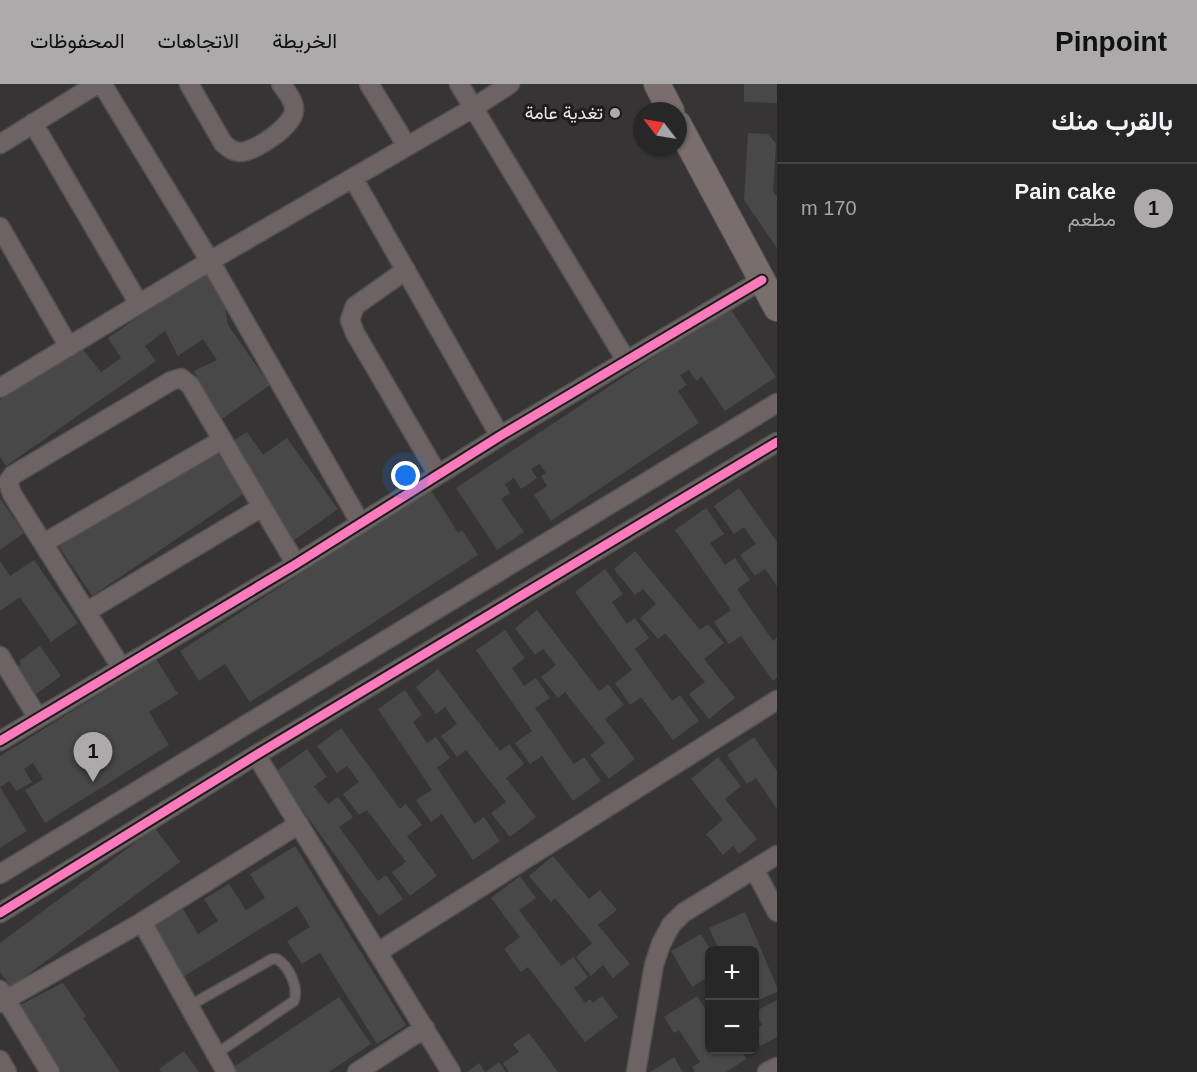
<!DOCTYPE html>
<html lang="ar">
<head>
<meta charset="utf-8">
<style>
	:root { --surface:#282727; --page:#343333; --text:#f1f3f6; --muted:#a5a5a7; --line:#444; --accent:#acaaaa }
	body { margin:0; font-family:Helvetica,Vazirmatn,sans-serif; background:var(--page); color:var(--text); direction:rtl }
	.controls { position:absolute; right:18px; bottom:18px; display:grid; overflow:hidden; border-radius:9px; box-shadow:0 2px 4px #0004 }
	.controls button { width:54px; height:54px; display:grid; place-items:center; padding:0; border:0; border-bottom:2px solid var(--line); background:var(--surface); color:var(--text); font:30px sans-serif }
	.compass { position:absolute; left:633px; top:18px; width:54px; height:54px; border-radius:50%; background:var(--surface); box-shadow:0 2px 4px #0004; rotate:301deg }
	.you { position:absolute; left:406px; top:392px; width:21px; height:21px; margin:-15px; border:4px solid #fff; border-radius:50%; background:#1a73e8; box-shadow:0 0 0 9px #1a73e833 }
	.badge { display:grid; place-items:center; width:39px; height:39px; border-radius:50%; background:var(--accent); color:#111; font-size:20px; font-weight:700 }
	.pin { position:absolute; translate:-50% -50px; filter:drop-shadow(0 2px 3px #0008) }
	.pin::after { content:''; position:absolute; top:32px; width:21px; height:18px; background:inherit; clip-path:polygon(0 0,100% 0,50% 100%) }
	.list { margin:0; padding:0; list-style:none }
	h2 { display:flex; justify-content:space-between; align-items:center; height:78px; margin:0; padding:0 24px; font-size:26px }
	h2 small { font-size:20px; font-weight:400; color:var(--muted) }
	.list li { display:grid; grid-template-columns:39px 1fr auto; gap:18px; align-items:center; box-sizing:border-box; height:90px; padding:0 24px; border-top:2px solid var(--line) }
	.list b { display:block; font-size:22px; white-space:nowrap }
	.list p { margin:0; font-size:20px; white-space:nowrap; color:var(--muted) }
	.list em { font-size:20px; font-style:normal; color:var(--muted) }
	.map { position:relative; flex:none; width:777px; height:988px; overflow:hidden; direction:ltr }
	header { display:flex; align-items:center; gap:36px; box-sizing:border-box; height:84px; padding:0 30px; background:var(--accent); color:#111 }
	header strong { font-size:28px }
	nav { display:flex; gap:33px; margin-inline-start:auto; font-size:21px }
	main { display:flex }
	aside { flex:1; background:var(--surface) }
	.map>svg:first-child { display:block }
</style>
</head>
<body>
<header>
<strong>Pinpoint</strong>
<nav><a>الخريطة</a><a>الاتجاهات</a><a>المحفوظات</a></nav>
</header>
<main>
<aside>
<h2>بالقرب منك<small></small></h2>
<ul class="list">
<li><span class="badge">1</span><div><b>Pain cake</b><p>مطعم</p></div><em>170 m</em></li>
</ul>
</aside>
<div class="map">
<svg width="777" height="988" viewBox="0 0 777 988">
	<rect width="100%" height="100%" fill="#363434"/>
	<path fill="#494848" d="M744,0H777V19L744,18Z
		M748,49L768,50L776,60L773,107L777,113V164L744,116Z
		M206,185L223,210L228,241L270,301L219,337L194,287L217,276L203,255L178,272L165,247L145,262L156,277L6,382L0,373V316L80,262L101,288L121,274L108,254Z
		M729,223L776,293L725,327L702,293L696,297L689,286L680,291L687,301L678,307L699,339L551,437L534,411L547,402L541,392L546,389L540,380L531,385L537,394L521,405L514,394L505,400L510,409L501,415L524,448L497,466L456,404Z
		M247,348L263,371L287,354L338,425L287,461L228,360Z
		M218,370L245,409L92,512L59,463L125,419L127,422Z
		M739,404L777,458V502L765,485L755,492L740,471L756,460L744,443L734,450L714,422Z
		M431,406L458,449L462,446L478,471L250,618L225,580L199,597L180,567Z
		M0,414L24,449L0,466Z
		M706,424L724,450L710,459L725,481L735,474L750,496L737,505L773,557L777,554V594L773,597L741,552L729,560L714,538L731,526L675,446Z
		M635,467L700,546L708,540L724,559L704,575L735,614L709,635L689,610L705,598L665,549L658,555L640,534L656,520L643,505L635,511L614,485Z
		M34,476L78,539L51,558L20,513L0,527V477L10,492Z
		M605,485L623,510L612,518L627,540L635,534L649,554L635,565L672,617L680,611L699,637L673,656L641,613L630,621L615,599L632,586L575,508Z
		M537,526L599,607L608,600L624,621L605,635L635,675L609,695L590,671L605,659L565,608L558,614L541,593L556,581L543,565L535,571L515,544Z
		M505,546L525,574L512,584L524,602L536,594L550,614L535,624L574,680L584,673L601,697L573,717L542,672L530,680L515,659L532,647L476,566Z
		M40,562L61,592L35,611L16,584L21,580L19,577Z
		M156,575L178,610L149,628L169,661L45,739L25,706L43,695L33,679L24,685L32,698L16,707L10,697L0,703L27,747L0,764V672Z
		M438,585L500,667L509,660L524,680L506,694L536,733L510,753L491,729L506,718L466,666L457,673L441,652L457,640L445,623L436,630L416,603Z
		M405,606L422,631L413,638L427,659L436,653L450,674L437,684L475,740L484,733L500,757L473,776L442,730L431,738L416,716L432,706L378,625Z
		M341,644L400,725L406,720L422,741L407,752L437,792L410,812L392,788L406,778L367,726L359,731L343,710L359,698L347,682L337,689L317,662Z
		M754,653L777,687V725L756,694L747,700L727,671Z
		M307,665L327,693L314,702L328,720L338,713L353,733L339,743L378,797L386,791L403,815L379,832L275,688Z
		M718,673L741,702L725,715L757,755L739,770L733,762L723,771L706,750L723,736L691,695Z
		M155,744L180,778L11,903L0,888V859Z
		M295,762L406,941L377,960L320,869L302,880L287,857L310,843L297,822L183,893L152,842L182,823L198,850L218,837L204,815L229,800L246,826L265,814L250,790Z
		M553,772L589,815L600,806L617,826L598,841L630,880L613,894L603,881L591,892L576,873L592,859L555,814L551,818L529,792Z
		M520,792L536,814L519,826L561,882L573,873L588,893L574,904L585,919L590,915L593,919L602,912L618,933L585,958L528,883L521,888L504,865L520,853L491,814Z
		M745,828L777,903V908L754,918V866H738L735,862L719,866L709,844Z
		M701,850L711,866L710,892L692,903L671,867Z
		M63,899L86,932L83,934L120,988H60L18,922Z
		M697,912L710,932V966H741L746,975L726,988H695L692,983L700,978L679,946L674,949L664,933Z
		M339,913L371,960L329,988H226Z
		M777,916V953L760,962L754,952V945L762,941L754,928Z
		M529,949L558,988H509L503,979L519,968L513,960Z
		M184,967L199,988H161L159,985Z
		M674,973L683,988H650Z
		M499,978L506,988H486Z
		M479,979L485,988H467Z"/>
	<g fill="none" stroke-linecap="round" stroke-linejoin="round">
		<defs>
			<path id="lane" d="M189,922L272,875H277C289,882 299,904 294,917L216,970"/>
			<path id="street" d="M102,0L210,177L361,440
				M189,0L223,59C227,63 232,67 239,68C254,69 295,41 294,25C294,16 286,7 281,0
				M369,0L407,62
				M459,0L626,276
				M33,39L139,220
				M0,60L97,0
				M353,94L500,352
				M0,143L69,263
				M406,186L355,222L350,236L355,249L438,391
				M0,304L210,177L473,24L510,0
				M44,459L222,356
				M86,528L262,423
				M0,572L38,634
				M121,583L12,410L8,398L13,391L171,297L181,294L190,301L296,480
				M0,657L296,480L500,352L762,196
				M256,671L451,988
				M754,785L777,828
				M0,790L777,319
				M0,829L256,671L777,358
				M142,838L226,988
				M378,868L777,616
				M0,906L50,988
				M0,919L142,838L299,740
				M0,976L7,988
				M357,988L425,944
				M636,988L654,881L661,860L671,841L683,829L777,771
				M767,988L777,983"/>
			<path id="secondary" d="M657,0L671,27
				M678,40L777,224"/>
		</defs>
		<use href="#lane" stroke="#535151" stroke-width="12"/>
		<use href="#street" stroke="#535151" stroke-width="21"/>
		<use href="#secondary" stroke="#535151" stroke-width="28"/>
		<use href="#lane" stroke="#6d6364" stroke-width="9"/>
		<use href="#street" stroke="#6d6364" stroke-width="18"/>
		<use href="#secondary" stroke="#7a6d6e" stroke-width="26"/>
		<defs>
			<path id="cycleway" d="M0,657L296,480L500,352L762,196
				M0,829L256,671L777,358"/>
		</defs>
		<use href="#cycleway" stroke="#1d1b1b" stroke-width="13"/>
		<use href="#cycleway" stroke="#fd7abc" stroke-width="9"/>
	</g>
	<circle fill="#acaaaa" stroke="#1d1b1b" stroke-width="2" cx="615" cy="29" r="6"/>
	<g text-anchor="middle" stroke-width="6" stroke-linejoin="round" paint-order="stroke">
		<g font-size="18" fill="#ebe9e9" stroke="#1d1b1b" text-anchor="end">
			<text x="603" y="35">تغدية عامة</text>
		</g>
	</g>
</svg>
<div class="controls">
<button>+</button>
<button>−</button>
</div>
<svg class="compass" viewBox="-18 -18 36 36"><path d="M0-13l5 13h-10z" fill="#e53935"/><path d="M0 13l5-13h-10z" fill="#a5a5a7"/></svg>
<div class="you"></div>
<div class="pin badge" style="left:93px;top:698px">1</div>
</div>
</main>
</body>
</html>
